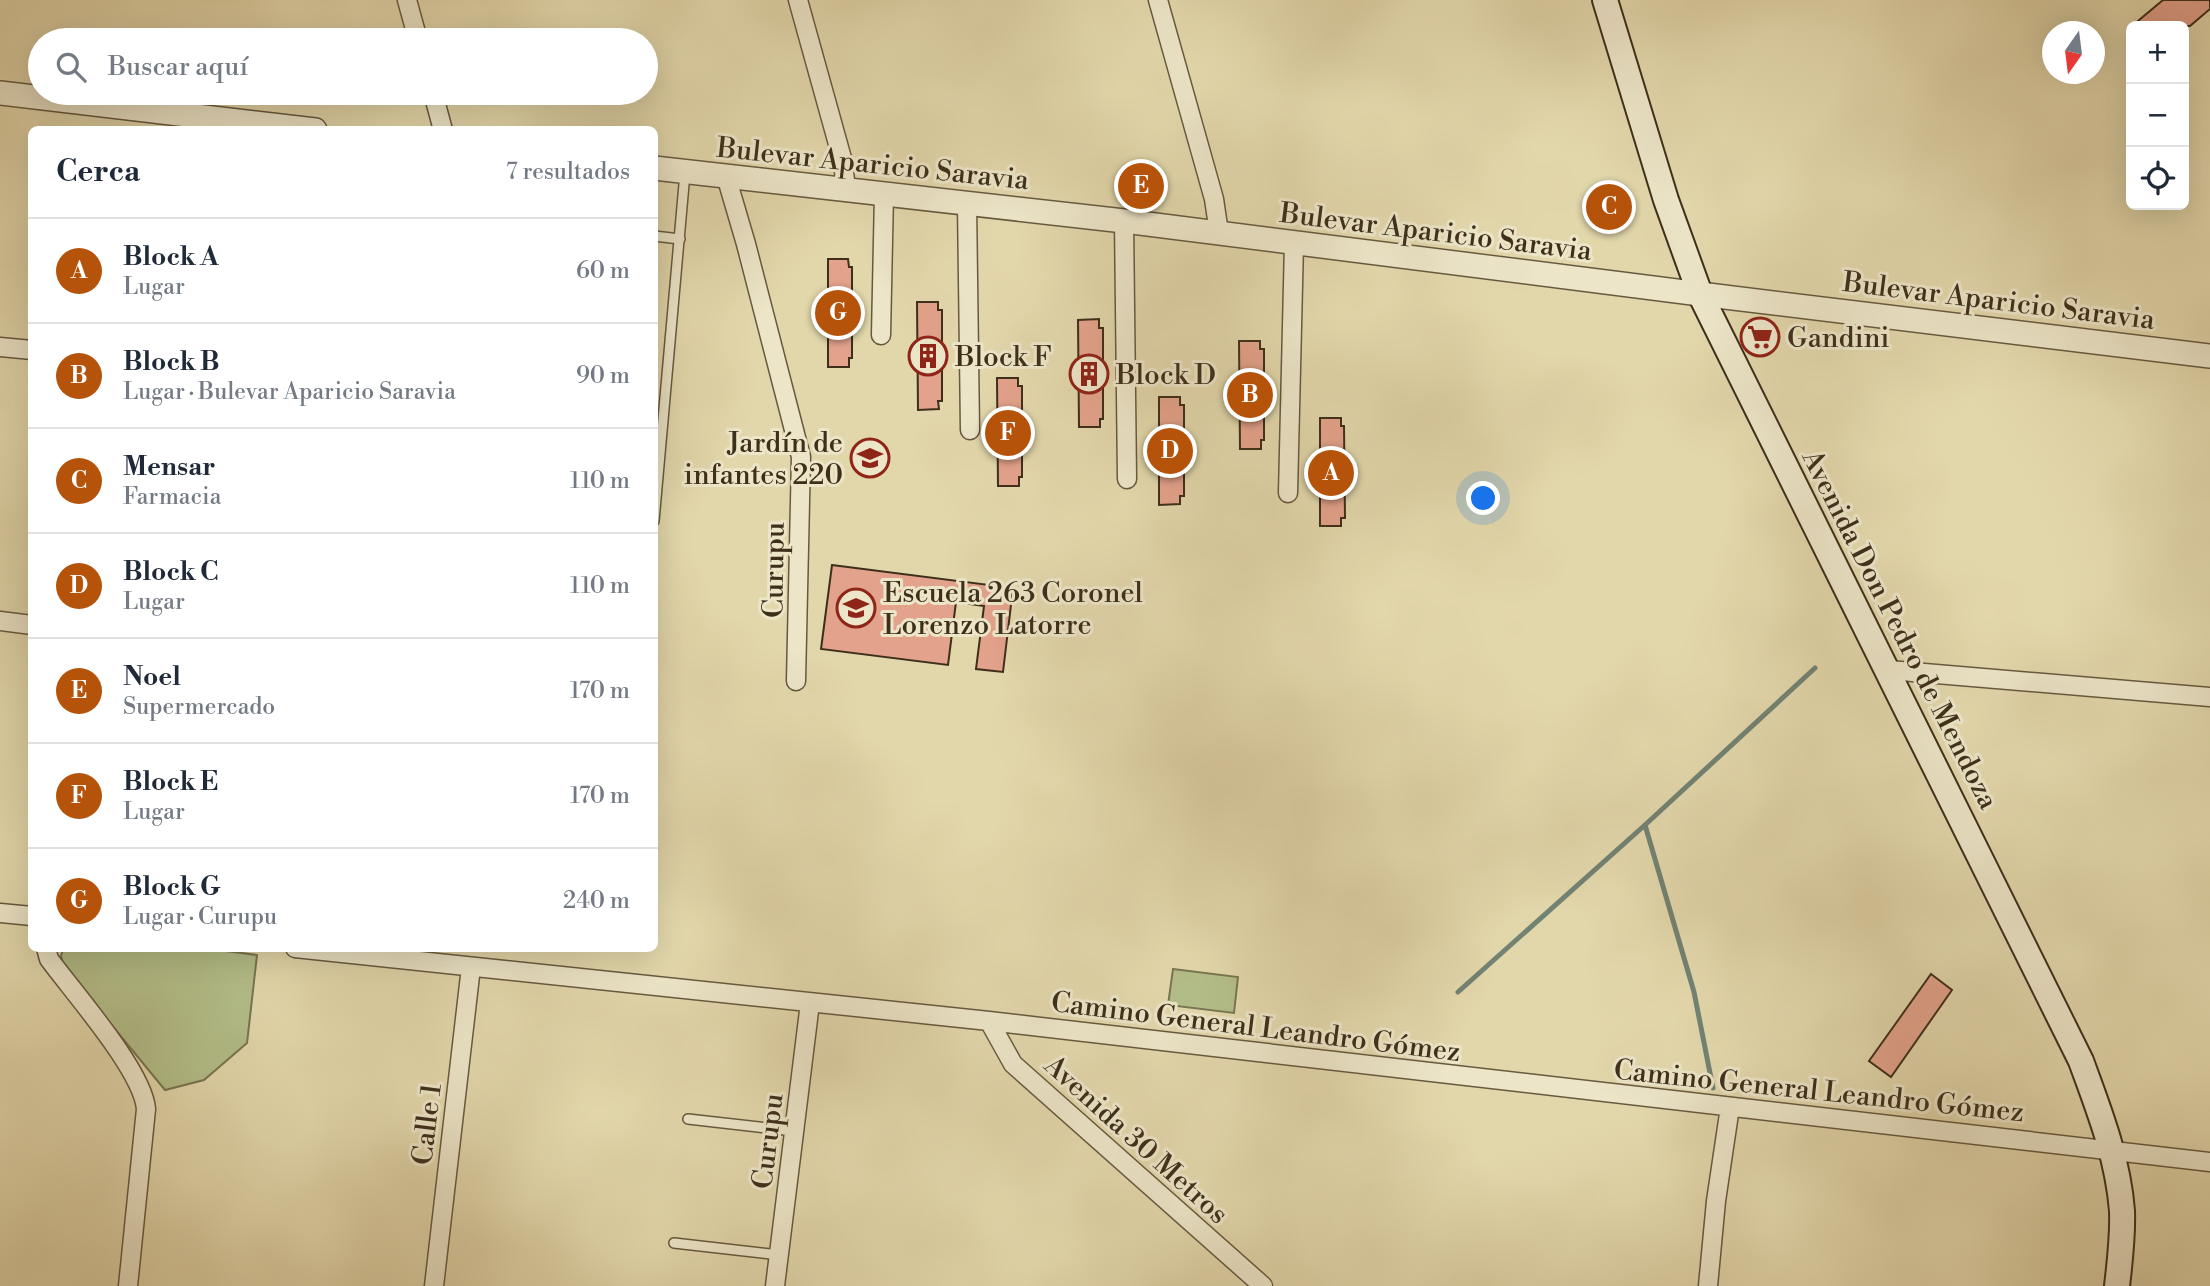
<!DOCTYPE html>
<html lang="es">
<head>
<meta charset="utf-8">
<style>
	:root { --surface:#fff; --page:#f2f2f3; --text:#1f2937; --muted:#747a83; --line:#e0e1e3; --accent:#b45309 }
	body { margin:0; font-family:"Libre Bodoni",serif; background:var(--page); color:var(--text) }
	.controls { position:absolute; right:21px; top:21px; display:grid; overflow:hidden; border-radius:10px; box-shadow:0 7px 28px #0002 }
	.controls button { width:63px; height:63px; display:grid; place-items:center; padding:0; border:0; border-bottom:2px solid var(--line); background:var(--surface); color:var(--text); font:35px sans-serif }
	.compass { position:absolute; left:2042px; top:21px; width:63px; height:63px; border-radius:50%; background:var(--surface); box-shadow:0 7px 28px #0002; rotate:194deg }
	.you { position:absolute; left:1484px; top:499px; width:24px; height:24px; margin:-18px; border:5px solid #fff; border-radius:50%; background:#1a73e8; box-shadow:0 0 0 10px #1a73e833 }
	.badge { display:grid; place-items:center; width:46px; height:46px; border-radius:50%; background:var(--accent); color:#fff; font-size:23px; font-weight:700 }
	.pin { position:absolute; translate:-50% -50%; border:4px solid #fff; box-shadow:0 2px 7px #0006 }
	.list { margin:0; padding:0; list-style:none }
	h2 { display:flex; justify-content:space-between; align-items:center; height:91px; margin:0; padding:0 28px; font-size:30px }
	h2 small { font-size:23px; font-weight:400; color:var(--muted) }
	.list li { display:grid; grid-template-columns:46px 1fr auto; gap:21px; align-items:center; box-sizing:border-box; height:105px; padding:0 28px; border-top:2px solid var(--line) }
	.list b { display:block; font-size:26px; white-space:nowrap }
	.list p { margin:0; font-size:23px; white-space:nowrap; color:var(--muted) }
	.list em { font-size:23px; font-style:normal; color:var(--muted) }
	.icon { flex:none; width:38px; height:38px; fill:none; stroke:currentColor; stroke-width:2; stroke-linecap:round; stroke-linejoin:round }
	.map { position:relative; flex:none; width:2210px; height:1286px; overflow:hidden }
	.search { position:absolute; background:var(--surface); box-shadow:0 7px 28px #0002; left:28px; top:28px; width:630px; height:77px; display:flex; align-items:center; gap:18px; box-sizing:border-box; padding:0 24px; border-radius:38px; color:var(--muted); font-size:26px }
	.panel { position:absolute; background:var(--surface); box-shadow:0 7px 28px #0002; left:28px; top:126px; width:630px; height:826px; border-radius:10px }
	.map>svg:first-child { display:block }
</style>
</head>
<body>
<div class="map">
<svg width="2210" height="1286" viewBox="0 0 2210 1286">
	<rect width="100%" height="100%" fill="#e2d7ab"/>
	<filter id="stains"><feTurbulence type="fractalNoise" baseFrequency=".00286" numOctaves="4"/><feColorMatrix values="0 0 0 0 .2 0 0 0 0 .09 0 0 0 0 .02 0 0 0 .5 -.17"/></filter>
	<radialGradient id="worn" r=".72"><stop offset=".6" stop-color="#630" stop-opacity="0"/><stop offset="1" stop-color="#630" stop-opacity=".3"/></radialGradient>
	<path fill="#b3be89" stroke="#787652" stroke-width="2" d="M63,948H203L257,955L247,1043L204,1080L165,1090L64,967L61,956Z
		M1173,969L1238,977L1234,1013L1168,1005Z"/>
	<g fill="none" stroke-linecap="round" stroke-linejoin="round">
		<path stroke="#728273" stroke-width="5" d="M1645,825L1694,992L1713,1088
			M1458,992L1645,825L1815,668"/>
	</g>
	<path fill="#e3a28b" stroke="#3e2f1b" stroke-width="2" d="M2163,0H2210V9L2190,26H2132Z
		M1619,189L1628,215L1599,224L1591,198Z
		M828,259H848L849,267H852V358H849V367H828Z
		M917,302H938V310H942V401H938L939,409L918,410Z
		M1099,319V328H1103V419H1100V427H1079L1078,320Z
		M1239,341H1260V349H1264V440H1261V449H1240Z
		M997,378H1018V386H1022V477H1019V486H998Z
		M1159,397H1180V405H1184V496H1180V504L1159,505Z
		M1320,418H1341V426H1344L1345,518H1341V526H1320Z
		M832,565L1013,588L1003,672L976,669L984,606L956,602L948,665L821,649Z
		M1931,974L1952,990L1891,1077L1869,1061Z"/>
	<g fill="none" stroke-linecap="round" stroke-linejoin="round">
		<defs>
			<path id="service" d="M654,236L680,239
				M654,521L685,173
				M688,1119L794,1131
				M674,1243L779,1255"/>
			<path id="minor" d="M407,0L418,40
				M798,0L843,162L846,190
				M1158,0L1214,199L1219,233
				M433,93L443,130
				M726,176L746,244L801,457L796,681
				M967,203L970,430
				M1124,221L1127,479
				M881,335L884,194
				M0,347L32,350
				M1288,493L1294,243
				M0,621L32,625
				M1889,670L2210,697
				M0,913L32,916
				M46,948L49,959C74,993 143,1071 146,1109L128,1286
				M295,948L989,1021L2210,1162
				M989,1021L1013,1064L1263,1286
				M434,1286L471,967
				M775,1286L810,1003
				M1708,1286L1716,1201L1730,1107"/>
			<path id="tertiary" d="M0,93L315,130
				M654,168L1124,221L1700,294L2210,356"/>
			<path id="secondary" d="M1605,0L1666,200L1700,294L2081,1061C2099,1110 2118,1158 2122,1211C2123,1236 2120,1261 2117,1286"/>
		</defs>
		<use href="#service" stroke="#67593f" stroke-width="12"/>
		<use href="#minor" stroke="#67593f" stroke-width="21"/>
		<use href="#tertiary" stroke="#67593f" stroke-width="26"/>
		<use href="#secondary" stroke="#3e2f1b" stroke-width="28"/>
		<use href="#service" stroke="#ece5c8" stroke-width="9"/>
		<use href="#minor" stroke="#ece5c8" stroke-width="18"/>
		<use href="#tertiary" stroke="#ece5c8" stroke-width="23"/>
		<use href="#secondary" stroke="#ece5c8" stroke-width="24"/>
	</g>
	<defs>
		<symbol id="supermarket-ring" viewBox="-11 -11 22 22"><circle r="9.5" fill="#ece5c8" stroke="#8f2418" stroke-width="1.5"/><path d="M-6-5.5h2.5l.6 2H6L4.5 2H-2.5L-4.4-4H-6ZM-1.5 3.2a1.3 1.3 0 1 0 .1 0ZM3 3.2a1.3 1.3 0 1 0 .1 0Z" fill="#8f2418"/></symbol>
		<symbol id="building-ring" viewBox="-11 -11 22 22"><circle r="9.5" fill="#ece5c8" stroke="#8f2418" stroke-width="1.5"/><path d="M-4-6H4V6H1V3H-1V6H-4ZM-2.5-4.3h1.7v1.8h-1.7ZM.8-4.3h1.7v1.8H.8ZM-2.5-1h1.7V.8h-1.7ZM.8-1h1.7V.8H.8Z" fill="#8f2418"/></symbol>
		<symbol id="school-ring" viewBox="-11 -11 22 22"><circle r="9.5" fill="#ece5c8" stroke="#8f2418" stroke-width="1.5"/><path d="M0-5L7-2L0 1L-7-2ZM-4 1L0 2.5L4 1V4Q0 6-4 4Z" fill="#8f2418"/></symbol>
	</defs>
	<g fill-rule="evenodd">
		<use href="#supermarket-ring" x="1738" y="315" width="44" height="44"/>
		<use href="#building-ring" x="906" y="334" width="44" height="44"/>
		<use href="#building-ring" x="1067" y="352" width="44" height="44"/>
		<use href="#school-ring" x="848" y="436" width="44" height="44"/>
		<use href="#school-ring" x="834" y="586" width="44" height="44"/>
	</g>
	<g text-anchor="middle" stroke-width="6" stroke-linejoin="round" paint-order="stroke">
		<g font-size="28" fill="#3e2f1b" stroke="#ece5c8">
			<text transform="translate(873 163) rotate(6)" y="10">Bulevar Aparicio Saravia</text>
			<text transform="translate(1436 231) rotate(7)" y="10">Bulevar Aparicio Saravia</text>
			<text transform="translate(1999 300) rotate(7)" y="10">Bulevar Aparicio Saravia</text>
			<text transform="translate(773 570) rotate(-89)" y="10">Curupu</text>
			<text transform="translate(1901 629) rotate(63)" y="10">Avenida Don Pedro de Mendoza</text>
			<text transform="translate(1256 1026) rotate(7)" y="10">Camino General Leandro Gómez</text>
			<text transform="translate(1819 1090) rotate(6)" y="10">Camino General Leandro Gómez</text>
			<text transform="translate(426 1124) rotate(-83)" y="10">Calle 1</text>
			<text transform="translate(1137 1139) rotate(42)" y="10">Avenida 30 Metros</text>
			<text transform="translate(767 1141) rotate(-83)" y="10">Curupu</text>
		</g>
		<g font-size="28" fill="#3e2f1b" stroke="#ece5c8" text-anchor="start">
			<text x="1787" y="347">Gandini</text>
			<text x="955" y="366">Block F</text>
			<text x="1116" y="384">Block D</text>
			<text x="843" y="452" text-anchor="end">Jardín de<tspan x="843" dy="32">infantes 220</tspan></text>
			<text x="883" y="602">Escuela 263 Coronel<tspan x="883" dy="32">Lorenzo Latorre</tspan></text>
		</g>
	</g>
	<rect width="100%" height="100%" filter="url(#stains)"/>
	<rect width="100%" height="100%" fill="url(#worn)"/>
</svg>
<div class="controls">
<button>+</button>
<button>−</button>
<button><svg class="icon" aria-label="locate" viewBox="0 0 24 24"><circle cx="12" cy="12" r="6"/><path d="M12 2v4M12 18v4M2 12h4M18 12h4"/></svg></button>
</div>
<svg class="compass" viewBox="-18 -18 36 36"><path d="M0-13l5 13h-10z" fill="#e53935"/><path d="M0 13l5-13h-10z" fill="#747a83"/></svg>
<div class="you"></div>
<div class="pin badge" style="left:1331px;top:473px">A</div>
<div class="pin badge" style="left:1250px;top:395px">B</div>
<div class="pin badge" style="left:1609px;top:207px">C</div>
<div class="pin badge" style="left:1170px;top:451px">D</div>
<div class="pin badge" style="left:1141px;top:186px">E</div>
<div class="pin badge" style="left:1008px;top:433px">F</div>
<div class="pin badge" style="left:838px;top:313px">G</div>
<div class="search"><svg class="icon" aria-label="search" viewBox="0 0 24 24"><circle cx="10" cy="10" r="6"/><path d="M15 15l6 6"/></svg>Buscar aquí</div>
<section class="panel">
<h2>Cerca<small>7 resultados</small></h2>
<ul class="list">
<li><span class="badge">A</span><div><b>Block A</b><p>Lugar</p></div><em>60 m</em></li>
<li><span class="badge">B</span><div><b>Block B</b><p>Lugar · Bulevar Aparicio Saravia</p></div><em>90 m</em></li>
<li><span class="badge">C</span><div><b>Mensar</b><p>Farmacia</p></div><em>110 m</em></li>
<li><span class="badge">D</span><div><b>Block C</b><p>Lugar</p></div><em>110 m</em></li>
<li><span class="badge">E</span><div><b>Noel</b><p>Supermercado</p></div><em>170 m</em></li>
<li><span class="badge">F</span><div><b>Block E</b><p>Lugar</p></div><em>170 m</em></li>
<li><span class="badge">G</span><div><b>Block G</b><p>Lugar · Curupu</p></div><em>240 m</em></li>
</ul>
</section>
</div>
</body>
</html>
